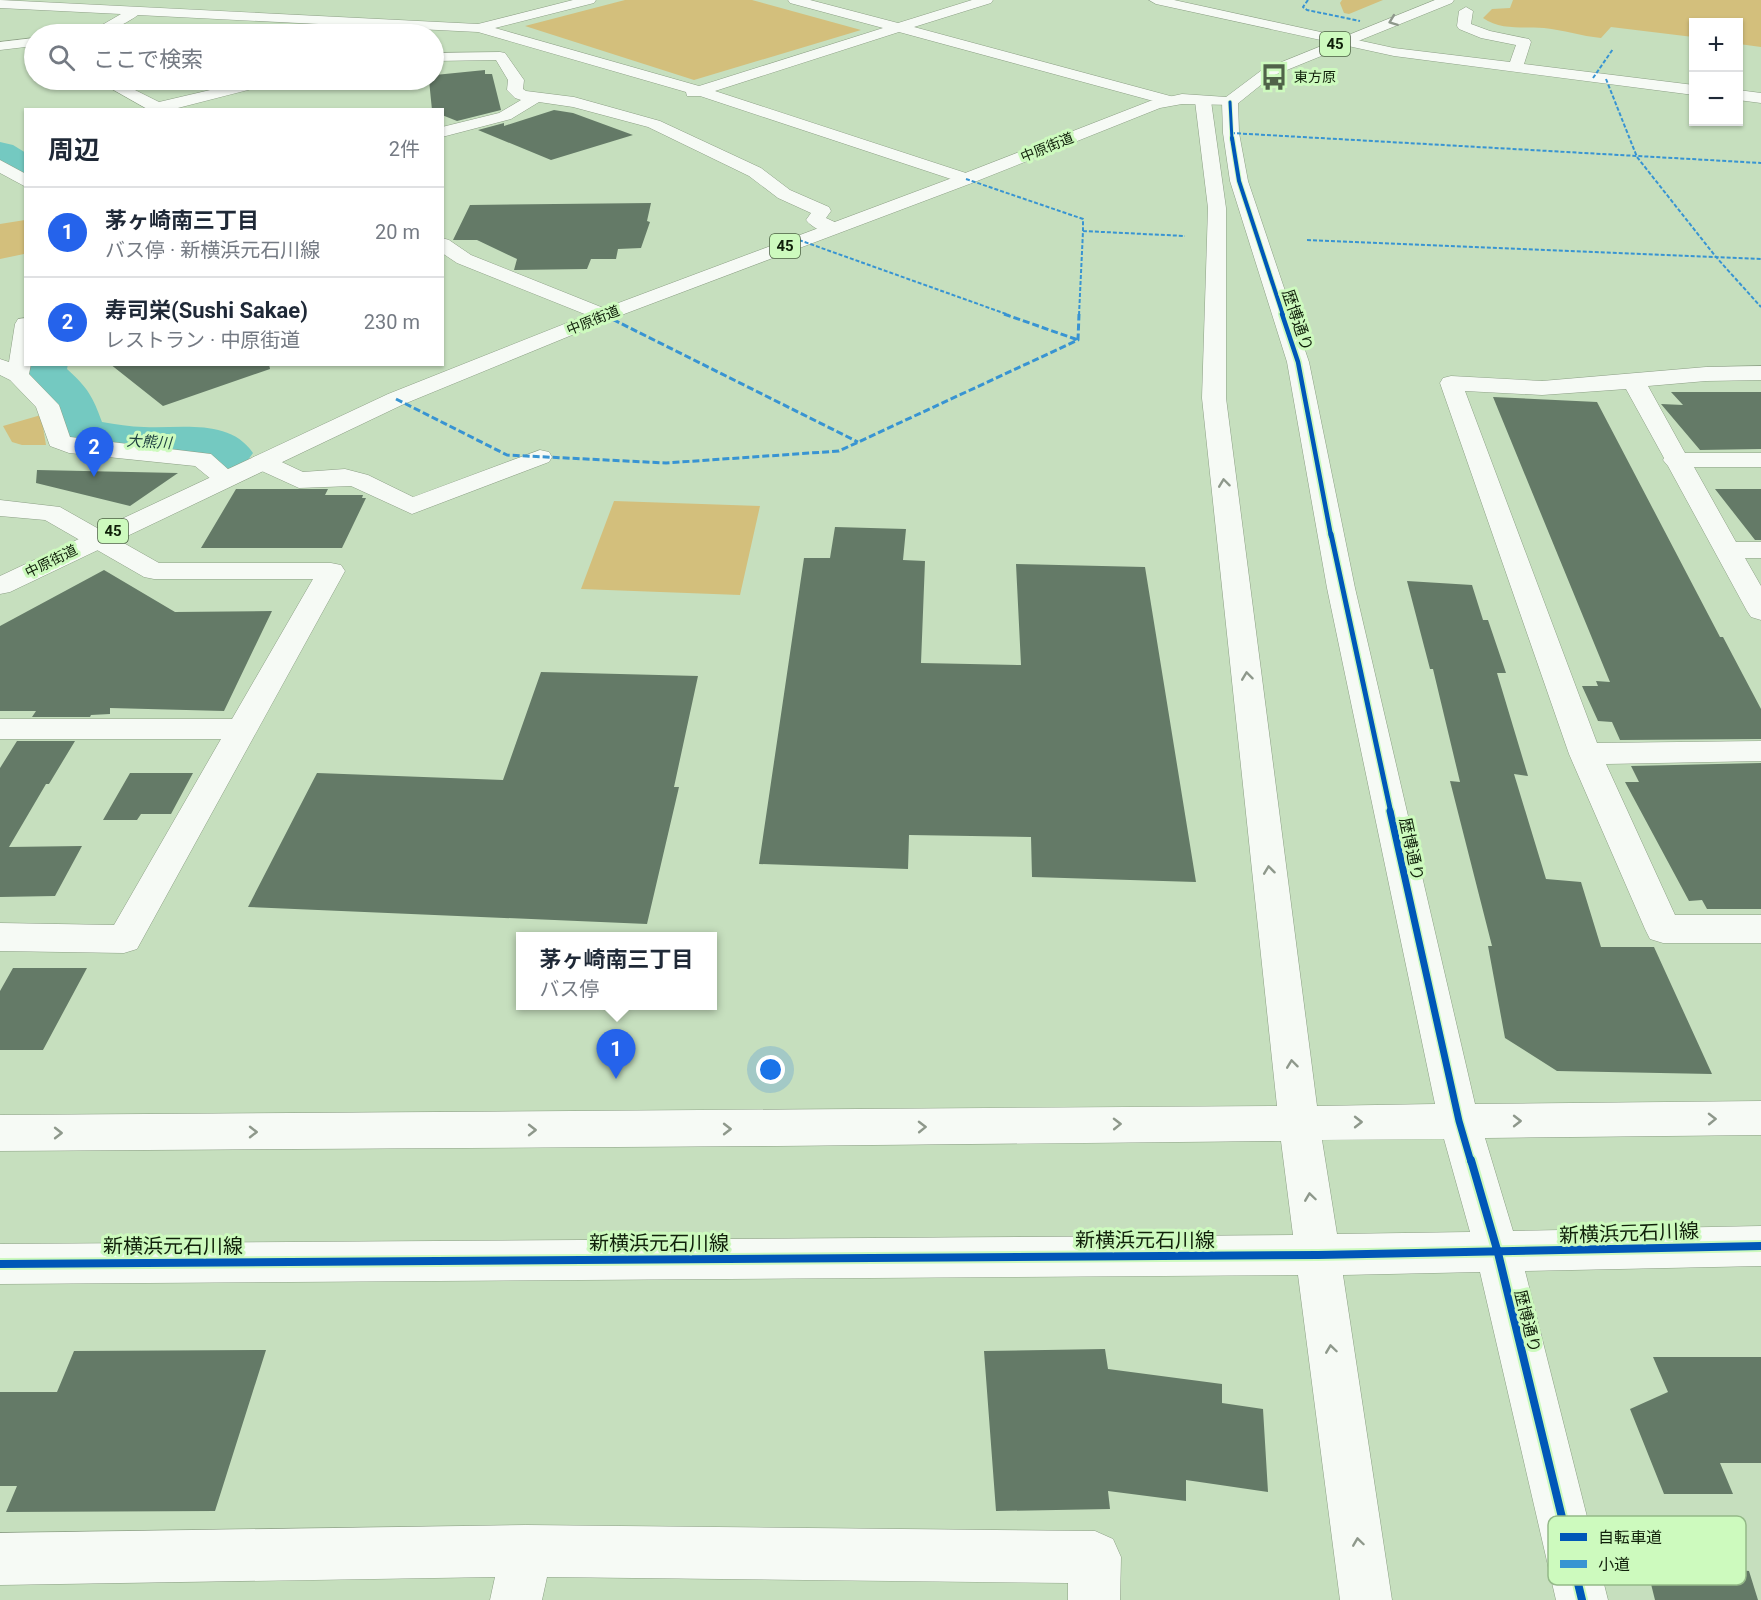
<!DOCTYPE html>
<html lang="ja">
<head>
<meta charset="utf-8">
<style>
	:root { --surface:#fff; --page:#f2f2f3; --text:#1f2937; --muted:#747a83; --line:#e0e1e3; --accent:#2563eb }
	body { margin:0; font-family:Roboto,"Noto Sans JP",sans-serif; background:var(--page); color:var(--text) }
	.controls { position:absolute; right:18px; top:18px; display:grid; overflow:hidden; border-radius:0px; box-shadow:0 2px 4px #0004 }
	.controls button { width:54px; height:54px; display:grid; place-items:center; padding:0; border:0; border-bottom:2px solid var(--line); background:var(--surface); color:var(--text); font:30px sans-serif }
	.you { position:absolute; left:771px; top:1070px; width:21px; height:21px; margin:-15px; border:4px solid #fff; border-radius:50%; background:#1a73e8; box-shadow:0 0 0 9px #1a73e833 }
	.badge { display:grid; place-items:center; width:39px; height:39px; border-radius:50%; background:var(--accent); color:#fff; font-size:20px; font-weight:700 }
	.pin { position:absolute; translate:-50% -50px; filter:drop-shadow(0 2px 3px #0008) }
	.pin::after { content:''; position:absolute; top:32px; width:21px; height:18px; background:inherit; clip-path:polygon(0 0,100% 0,50% 100%) }
	.popup { position:absolute; left:516px; top:932px; width:201px; height:78px; box-sizing:border-box; display:grid; place-content:center; border-radius:0px; background:var(--surface); filter:drop-shadow(0 2px 4px #0005); font-size:20px; white-space:nowrap; color:var(--muted) }
	.popup b { font-size:22px; color:var(--text) }
	.popup::after { content:''; position:absolute; left:50%; top:100%; margin-left:-12px; border:12px solid transparent; border-top-color:var(--surface) }
	.list { margin:0; padding:0; list-style:none }
	h2 { display:flex; justify-content:space-between; align-items:center; height:78px; margin:0; padding:0 24px; font-size:26px }
	h2 small { font-size:20px; font-weight:400; color:var(--muted) }
	.list li { display:grid; grid-template-columns:39px 1fr auto; gap:18px; align-items:center; box-sizing:border-box; height:90px; padding:0 24px; border-top:2px solid var(--line) }
	.list b { display:block; font-size:22px; white-space:nowrap }
	.list p { margin:0; font-size:20px; white-space:nowrap; color:var(--muted) }
	.list em { font-size:20px; font-style:normal; color:var(--muted) }
	.icon { flex:none; width:33px; height:33px; fill:none; stroke:currentColor; stroke-width:2; stroke-linecap:round; stroke-linejoin:round }
	.map { position:relative; flex:none; width:1761px; height:1600px; overflow:hidden }
	.search { position:absolute; background:var(--surface); box-shadow:0 2px 4px #0004; left:24px; top:24px; width:420px; height:66px; display:flex; align-items:center; gap:15px; box-sizing:border-box; padding:0 21px; border-radius:33px; color:var(--muted); font-size:22px }
	.panel { position:absolute; background:var(--surface); box-shadow:0 2px 4px #0004; left:24px; top:108px; width:420px; height:258px; border-radius:0px }
	.map>svg:first-child { display:block }
</style>
</head>
<body>
<div class="map">
<svg width="1761" height="1600" viewBox="0 0 1761 1600">
	<rect width="100%" height="100%" fill="#c6dfbe"/>
	<path fill="#d3bf7c" d="M625,0H752L861,30L694,80L525,26Z
		M1342,0H1383L1349,14L1344,13L1340,3Z
		M1513,0H1761V47L1739,44L1738,22H1694L1693,37L1611,27L1601,38C1581,36 1564,30 1544,28C1524,26 1501,31 1483,18L1492,9L1510,8Z
		M25,220L24,254L0,259V224Z
		M41,415L46,445H22L12,442L3,426Z
		M614,501L760,506L740,595L581,589Z"/>
	<g fill="none" stroke-linecap="round" stroke-linejoin="round">
		<path fill="#74c9c1" fill-rule="evenodd" d="M0,142L13,145L26,153V180L13,177L0,169Z
			M26,356V364H68L67,369C88,388 93,397 102,422C116,424 130,427 144,427C181,429 229,418 253,453L245,464L227,469L209,464L198,459H142L63,446L55,435L46,402L19,373L20,364Z"/>
	</g>
	<path fill="#647a67" d="M485,70V74H492L501,110L457,121L442,115V110H432L429,80H434L435,75Z
		M554,110L573,113L633,135L551,160L478,130L504,123V126Z
		M651,203L647,221L650,222L641,248L618,249L616,259H591L587,269L514,270L517,259L477,240H453L470,205Z
		M110,364H269L270,369L163,406Z
		M1671,392H1761V449L1700,450L1661,404L1683,405Z
		M1493,397L1597,402L1720,637H1723L1761,709V739L1620,740L1612,722L1598,721L1582,686H1598L1596,681L1610,682Z
		M37,470L178,473L130,506L36,483Z
		M236,489H328L325,495H363L362,498H366L342,548H201Z
		M1715,489H1761V540H1755Z
		M835,527L906,529L903,560L925,561L921,663L1021,665L1016,564L1145,567L1196,882L1032,877L1031,837L909,835L908,869L759,864L804,558H830Z
		M104,570L175,612L272,611L224,711L110,708V714L91,715L90,717H32L36,711H0V626Z
		M1407,581L1472,585L1483,620H1488L1506,673H1497L1528,776L1514,774L1546,879L1581,882L1601,947H1654L1712,1074L1557,1071L1505,1038L1488,946H1492L1450,781L1460,782L1433,669H1430Z
		M541,672L698,676L674,787H679L647,924L248,907L317,773L503,780Z
		M17,741H75L49,784H46L9,847L82,846L55,896L0,897V768Z
		M1761,763V909H1707L1702,900L1689,901L1625,782H1639L1631,766Z
		M130,773H193L171,814H141L137,820H103Z
		M13,968H87L43,1050H0V991Z
		M1105,1349L1108,1369L1222,1384V1403L1263,1409L1268,1492L1186,1480V1501L1108,1491L1110,1509L996,1511L984,1351Z
		M266,1350L215,1511L6,1512L17,1486H0V1392H57L74,1351Z
		M1653,1357H1761V1463H1720L1733,1494H1664L1630,1409L1668,1392Z
		M1645,1560L1749,1571L1758,1600H1655Z"/>
	<g fill="none" stroke-linecap="round" stroke-linejoin="round">
		<defs>
			<path id="minor" d="M0,0L478,24L573,0H596L594,3L495,28L699,86L883,28L790,3L788,0H810L898,23L972,0H993L991,3L914,27L1174,97L1176,100L1168,105L899,32L715,91L972,175L975,179L972,183L966,184L700,96H687L686,92L478,32L138,15C117,30 100,34 74,34L76,31L102,25L121,14L0,8Z
				M1149,0H1174L1394,48L1510,62L1516,45L1481,38L1459,29L1457,26L1459,11L1466,7L1473,11L1471,24L1490,31L1529,39L1531,42L1524,64L1694,85V95L1394,56L1156,4Z
				M34,38V46L0,50V42Z
				M500,52L505,53L524,80L523,89L526,91L574,97L660,121L761,168L790,190L829,207L831,211L826,218L839,224L841,228L839,232C828,235 813,229 806,220L811,213L778,198L749,176L648,127L573,107L539,102L511,119L442,137V127L499,113L521,100L515,98L507,90L508,80L496,60L434,61V53Z
				M96,80H115L159,102L253,80H278L275,83L170,110H149Z
				M1738,90L1761,93V103L1738,100Z
				M1203,96L1211,101L1226,208V398L1317,1106L1435,1104L1327,588L1287,362L1230,181L1223,133L1222,102L1230,97L1238,102L1239,133L1248,181L1309,362L1355,588L1475,1104L1761,1101V1135L1485,1138L1513,1231L1761,1226V1266L1525,1271L1608,1600H1556L1480,1272L1343,1275L1392,1600H1340L1298,1275L0,1284V1244L1293,1235L1281,1141L777,1146L0,1151V1115L1277,1106L1202,398L1208,208L1195,101ZM1444,1139L1470,1232L1337,1234L1322,1140Z
				M0,160L26,174V187L0,173Z
				M442,238L449,240L471,255L611,311L615,315L611,319L604,321L597,319L457,263L442,253Z
				M26,318V364H31L29,374L59,405L70,437L211,454L239,479L235,484L226,487L217,484L195,466L69,453L50,446L36,407L10,380L0,375V359L9,362L15,324L18,319Z
				M1761,366V380L1706,381L1648,386L1685,453H1761V467H1694L1736,542H1761V558H1745L1761,586V620L1751,617L1747,611L1668,466L1663,460L1664,458L1626,389L1542,395L1465,391L1597,743L1761,741V761L1606,764L1675,915H1761V943H1663L1650,939L1645,929L1569,754L1440,383L1443,378L1451,376L1542,381L1706,367Z
				M540,450L549,452L552,457L549,462L412,514L351,486L299,488L253,467L250,462L253,457L262,455L271,457L303,472L345,469L368,475L413,497Z
				M0,500L60,507L159,563H331L341,565L345,571L137,949L124,953L0,951V923L114,925L221,739H0V719H232L313,579H154L144,577L45,520L0,516Z
				M526,1525L1095,1531L1113,1539L1121,1557L1120,1600H1068V1583L547,1577L542,1600H490L495,1577L0,1585V1533Z"/>
			<path id="major" d="M1435,0H1454L1452,3L1272,76L1236,105L1182,104L1160,108L972,183L611,319L404,404L10,592L0,594V576L388,394L597,311L960,175L1150,101L1182,94L1226,97L1262,70Z"/>
		</defs>
		<use href="#minor" stroke="#8c9f85" stroke-width="1"/>
		<use href="#major" stroke="#8c9f85" stroke-width="1"/>
		<use href="#minor" fill="#f6faf5" fill-rule="evenodd"/>
		<use href="#major" fill="#f6faf5" fill-rule="evenodd"/>
		<path stroke="#3894d2" stroke-width="2" stroke-dasharray="4 2" stroke-linecap="butt" d="M1308,0L1303,7L1307,10L1360,21
			M1593,78L1613,49
			M1606,79L1637,157L1716,257L1761,307
			M1231,133L1761,163
			M966,179L1083,219V231
			M799,240L1009,315
			M1307,240L1761,259
			M1079,315L1083,231L1185,236"/>
		<path stroke="#3894d2" stroke-width="3" stroke-dasharray="7 3" stroke-linecap="butt" d="M1004,314L1078,340
			M604,315L858,442
			M396,399L507,455L666,463L839,451L1078,340L1079,314"/>
		<defs>
			<path id="cycleway-far5" d="M1230,102L1232,140"/>
			<path id="cycleway-far4" d="M1232,138L1239,181L1283,315"/>
			<path id="cycleway-far3" d="M1282,314L1298,362L1331,536"/>
			<path id="cycleway-far2" d="M1331,534L1391,813"/>
			<path id="cycleway-far1" d="M1390,811L1459,1121L1471,1162"/>
			<path id="cycleway" d="M1471,1160L1498,1253L1582,1600
				M0,1264L1318,1255L1761,1246"/>
		</defs>
		<use href="#cycleway-far5" stroke="#cdfabe" stroke-width="4.5"/>
		<use href="#cycleway-far4" stroke="#cdfabe" stroke-width="6"/>
		<use href="#cycleway-far3" stroke="#cdfabe" stroke-width="8"/>
		<use href="#cycleway-far2" stroke="#cdfabe" stroke-width="8"/>
		<use href="#cycleway-far1" stroke="#cdfabe" stroke-width="10"/>
		<use href="#cycleway" stroke="#cdfabe" stroke-width="12"/>
		<use href="#cycleway-far5" stroke="#0057b8" stroke-width="3"/>
		<use href="#cycleway-far4" stroke="#0057b8" stroke-width="4"/>
		<use href="#cycleway-far3" stroke="#0057b8" stroke-width="4.5"/>
		<use href="#cycleway-far2" stroke="#0057b8" stroke-width="5"/>
		<use href="#cycleway-far1" stroke="#0057b8" stroke-width="7"/>
		<use href="#cycleway" stroke="#0057b8" stroke-width="8"/>
	</g>
	<defs><path id="oneway-chevron" d="M-2-3.5L2.5 0L-2 3.5" fill="none" stroke-width="1.6" stroke-linecap="round" stroke-linejoin="round" transform="scale(1.5)"/></defs>
	<g stroke="#8e988b">
		<use href="#oneway-chevron" transform="translate(1393 21) rotate(159)"/>
		<use href="#oneway-chevron" transform="translate(1224 483) rotate(-97)"/>
		<use href="#oneway-chevron" transform="translate(1247 676) rotate(-97)"/>
		<use href="#oneway-chevron" transform="translate(1269 870) rotate(-97)"/>
		<use href="#oneway-chevron" transform="translate(1292 1064) rotate(-97)"/>
		<use href="#oneway-chevron" transform="translate(1712 1119) rotate(-1)"/>
		<use href="#oneway-chevron" transform="translate(1517 1121)"/>
		<use href="#oneway-chevron" transform="translate(1358 1122)"/>
		<use href="#oneway-chevron" transform="translate(1117 1124) rotate(-1)"/>
		<use href="#oneway-chevron" transform="translate(922 1127) rotate(-1)"/>
		<use href="#oneway-chevron" transform="translate(727 1129)"/>
		<use href="#oneway-chevron" transform="translate(532 1130)"/>
		<use href="#oneway-chevron" transform="translate(253 1132)"/>
		<use href="#oneway-chevron" transform="translate(58 1133)"/>
		<use href="#oneway-chevron" transform="translate(1310 1197) rotate(-98)"/>
		<use href="#oneway-chevron" transform="translate(1331 1349) rotate(-98)"/>
		<use href="#oneway-chevron" transform="translate(1358 1542) rotate(-98)"/>
	</g>
	<defs>
		<symbol id="bus-bare" viewBox="-9 -9 18 18"><path d="M-5-6H5V4H4V6H2V4H-2V6H-4V4H-5ZM-3.5-4V0h7V-4ZM-3.5 1.2v1.5H-2V1.2ZM2 1.2v1.5H3.5V1.2Z" fill="#506349" stroke="#cdfabe" stroke-width="2.5" paint-order="stroke"/></symbol>
	</defs>
	<g fill-rule="evenodd">
		<use href="#bus-bare" x="1255" y="58" width="38" height="38"/>
	</g>
	<g text-anchor="middle" stroke-width="6" stroke-linejoin="round" paint-order="stroke">
		<g font-size="14" fill="#10200a" stroke="#cdfabe" text-anchor="start">
			<text x="1294" y="82">東方原</text>
		</g>
		<g font-size="14" fill="#10200a" stroke="#cdfabe">
			<text transform="translate(1047 147) rotate(-22)" y="5">中原街道</text>
			<text transform="translate(593 320) rotate(-22)" y="5">中原街道</text>
			<text transform="translate(51 561) rotate(-26)" y="5">中原街道</text>
		</g>
		<g fill="#cdfabe" stroke="#496140" stroke-width="1.5">
			<rect x="1320" y="32" width="30" height="24" rx="4.5"/>
			<rect x="770" y="234" width="30" height="24" rx="4.5"/>
			<rect x="98" y="519" width="30" height="24" rx="4.5"/>
		</g>
		<g font-size="15" font-weight="bold" fill="#10200a">
			<text x="1335" y="49">45</text>
			<text x="785" y="251">45</text>
			<text x="113" y="536">45</text>
		</g>
		<g font-size="15" font-style="italic" fill="#1b3d3e" stroke="#cdfabe">
			<text transform="translate(149 442) rotate(3)" y="5">大熊川</text>
		</g>
		<g font-size="16" fill="#10200a" stroke="#cdfabe">
			<text transform="translate(1298 320) rotate(71)" y="6">歴博通り</text>
			<text transform="translate(1412 849) rotate(78)" y="6">歴博通り</text>
			<text transform="translate(1528 1321) rotate(76)" y="6">歴博通り</text>
		</g>
		<g font-size="20" fill="#10200a" stroke="#cdfabe">
			<text transform="translate(1629 1233) rotate(-2)" y="7">新横浜元石川線</text>
			<text x="1145" y="1247">新横浜元石川線</text>
			<text x="659" y="1250">新横浜元石川線</text>
			<text x="173" y="1253">新横浜元石川線</text>
		</g>
	</g>
	<rect x="1548" y="1516" width="198" height="69" rx="9" fill="#cdfabe" stroke="#94b988" stroke-width="1.5"/>
	<rect x="1560" y="1533" width="27" height="8" fill="#0057b8"/>
	<rect x="1560" y="1560" width="27" height="8" fill="#3894d2"/>
	<g font-size="16" fill="#10200a">
		<text x="1598" y="1543">自転車道</text>
		<text x="1598" y="1570">小道</text>
	</g>
</svg>
<div class="controls">
<button>+</button>
<button>−</button>
</div>
<div class="you"></div>
<div class="pin badge" style="left:616px;top:1079px">1</div>
<div class="popup"><b>茅ヶ崎南三丁目</b>バス停</div>
<div class="pin badge" style="left:94px;top:477px">2</div>
<div class="search"><svg class="icon" aria-label="search" viewBox="0 0 24 24"><circle cx="10" cy="10" r="6"/><path d="M15 15l6 6"/></svg>ここで検索</div>
<section class="panel">
<h2>周辺<small>2件</small></h2>
<ul class="list">
<li><span class="badge">1</span><div><b>茅ヶ崎南三丁目</b><p>バス停 · 新横浜元石川線</p></div><em>20 m</em></li>
<li><span class="badge">2</span><div><b>寿司栄(Sushi Sakae)</b><p>レストラン · 中原街道</p></div><em>230 m</em></li>
</ul>
</section>
</div>
</body>
</html>
